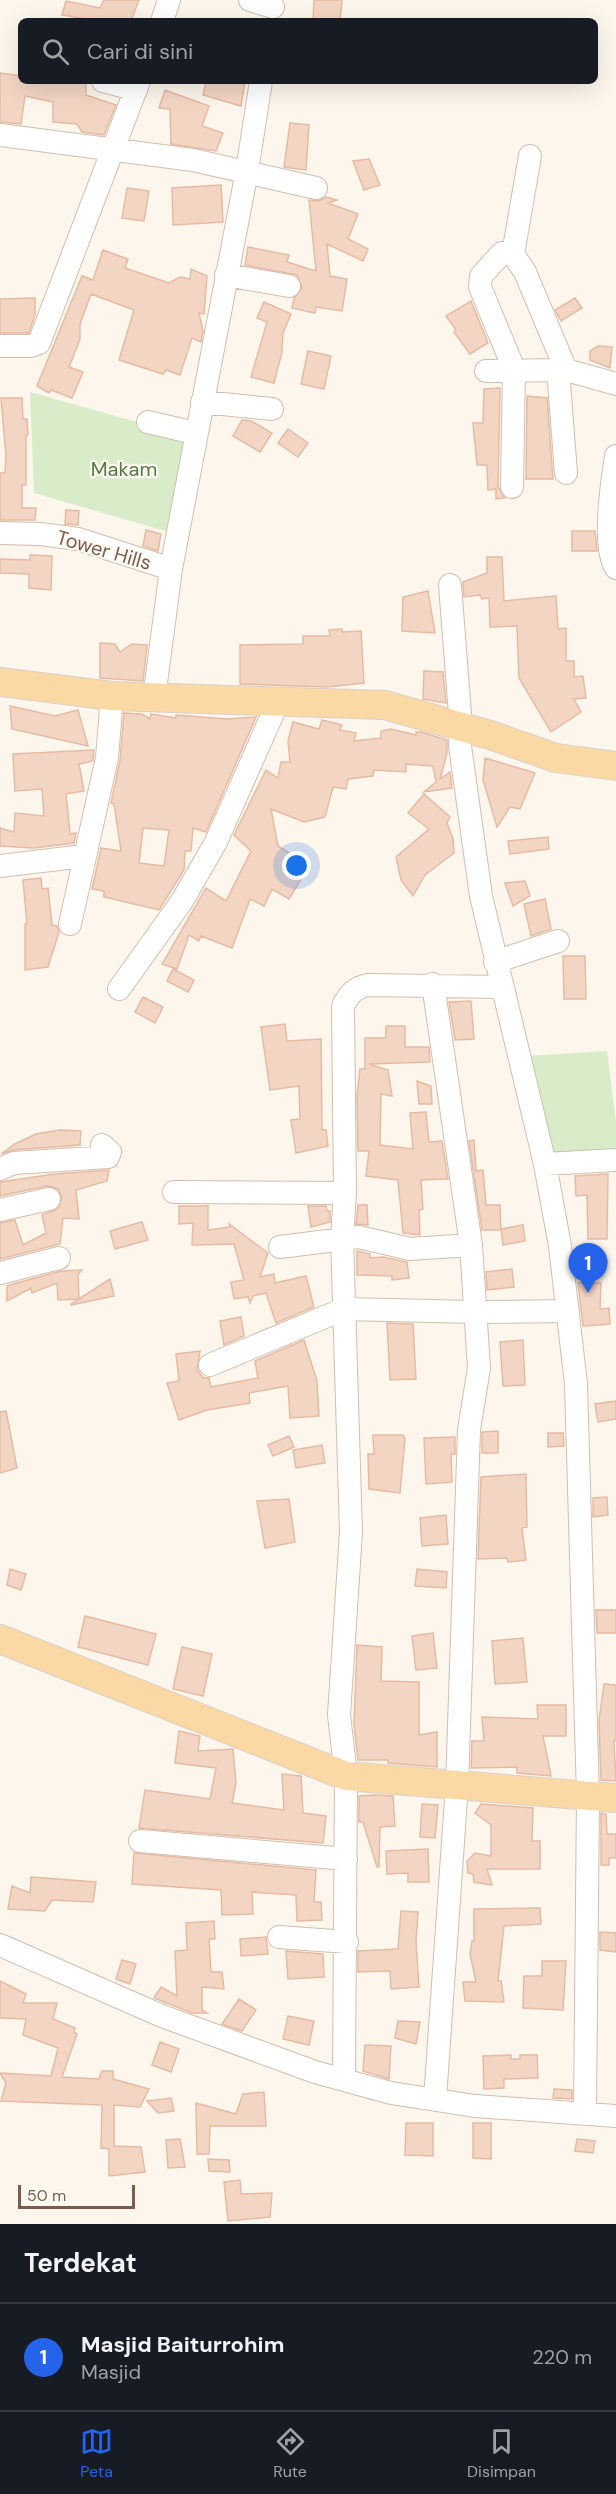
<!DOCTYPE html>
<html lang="id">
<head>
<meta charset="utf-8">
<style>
	:root { --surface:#171b24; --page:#20242c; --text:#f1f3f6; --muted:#9ea1a6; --line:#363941; --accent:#2563eb }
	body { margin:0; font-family:"DM Sans",sans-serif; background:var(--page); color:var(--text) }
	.scale { position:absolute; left:18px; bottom:15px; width:117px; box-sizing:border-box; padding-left:6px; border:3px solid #7a5c4d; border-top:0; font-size:16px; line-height:21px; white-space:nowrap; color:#7a5c4d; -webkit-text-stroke:4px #fffaf3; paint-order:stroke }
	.you { position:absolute; left:297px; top:866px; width:21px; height:21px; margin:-15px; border:4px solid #fff; border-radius:50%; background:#1a73e8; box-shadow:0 0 0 9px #1a73e833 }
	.badge { display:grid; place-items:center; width:39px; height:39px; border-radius:50%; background:var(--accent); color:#fff; font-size:20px; font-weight:700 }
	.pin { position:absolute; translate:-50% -50px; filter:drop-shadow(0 2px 3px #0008) }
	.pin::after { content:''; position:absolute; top:32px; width:21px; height:18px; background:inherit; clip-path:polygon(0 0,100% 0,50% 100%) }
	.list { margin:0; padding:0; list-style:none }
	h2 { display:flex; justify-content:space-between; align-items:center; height:78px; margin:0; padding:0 24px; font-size:26px }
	h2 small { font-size:20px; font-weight:400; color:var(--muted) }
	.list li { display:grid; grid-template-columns:39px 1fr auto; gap:18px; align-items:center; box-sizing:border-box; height:108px; padding:0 24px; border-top:2px solid var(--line) }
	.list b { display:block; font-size:22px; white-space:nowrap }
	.list p { margin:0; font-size:20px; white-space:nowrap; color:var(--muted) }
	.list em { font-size:20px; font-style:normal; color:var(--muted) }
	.icon { flex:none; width:33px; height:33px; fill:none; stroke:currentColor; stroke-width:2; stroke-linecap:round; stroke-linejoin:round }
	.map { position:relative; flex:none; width:616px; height:2224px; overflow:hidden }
	.search { position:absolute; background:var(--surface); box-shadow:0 6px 24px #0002; left:18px; right:18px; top:18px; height:66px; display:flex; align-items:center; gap:15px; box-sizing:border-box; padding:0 21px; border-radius:9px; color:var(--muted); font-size:22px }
	.sheet { height:186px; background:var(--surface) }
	nav { display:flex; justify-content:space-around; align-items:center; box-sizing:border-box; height:84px; border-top:2px solid var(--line); background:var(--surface); font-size:16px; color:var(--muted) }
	nav a { display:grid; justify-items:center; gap:3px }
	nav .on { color:var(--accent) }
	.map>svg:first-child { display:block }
</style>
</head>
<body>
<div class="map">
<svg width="616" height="2224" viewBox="0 0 616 2224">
	<rect width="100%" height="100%" fill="#fdf6ec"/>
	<path fill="#d8ecc9" d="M30,392L191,437L172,533L34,493Z
		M607,1051L616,1122V1156L547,1162L526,1056Z"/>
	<path fill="#f3d5c3" stroke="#e6bba3" stroke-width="1.5" fill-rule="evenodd" d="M104,0H139L131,21H97L62,15L66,1L100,8Z
		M314,0H342L340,21H313Z
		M0,73L21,76V81H75L86,84V95L116,105L104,135L82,132L77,124L53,122V102L25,96L21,124L0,122Z
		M206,81H245L241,106L203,95Z
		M165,90L209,106L202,126L223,133L216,151L171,144L170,109L159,108Z
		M290,123L309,125L306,170L284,167Z
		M369,159L380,185L364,190L353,161Z
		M221,185L223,222L173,225L172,188Z
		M127,188L149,191L144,221L122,218Z
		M326,197L337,200L328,203L358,214L348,239L368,249L363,261L327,244L330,276L347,279L342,311L316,307L315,313L292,308L294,298L302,288L297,275L245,265L248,247L289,255L287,262L316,271L309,200L319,201Z
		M103,250L128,259L125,268L169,283L180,277L190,279L191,269L207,276L204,314L199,313L203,331L201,342L192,338L180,375L166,370L163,374L119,360L134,310L91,294L80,324V339L69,367L83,372L72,398L51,390L49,393L37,386L82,276L93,280Z
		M35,298V315L29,333H0V299Z
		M575,298L582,308L561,321L555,310Z
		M471,301L488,343L470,354L454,332L456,330L446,316Z
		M264,302L291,314L283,333L282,352L274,383L251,377L267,322L257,318Z
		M598,346L612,347L610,368L590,360V351Z
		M308,351L331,356L324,389L301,384Z
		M500,388L498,487L505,498L496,499V489L488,490L487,465H477L473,423H483L484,389Z
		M527,396L547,398L553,479H526Z
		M1,398H22L23,419H27L28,435H26V485H22V508H36L35,520H0V473H5L6,456Z
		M242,420L251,421L272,433L260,452L233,436Z
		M288,429L308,443L298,457L278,443Z
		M66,510L79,511L78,525L65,524Z
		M146,530L161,534L158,551L143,546Z
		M572,531H595L597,551H572Z
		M30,555L52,556L51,590L29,588V574L0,573V559L30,560Z
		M487,557H502L504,601L556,596L558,629L566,628V661H574V677L583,676L586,698L574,699L581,712L551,732L519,678L517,626L490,627L489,598L482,599L480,595L464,597L463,582L487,573Z
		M428,591L435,633L402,631L403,597Z
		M342,629V632L361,631L364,683L327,687L240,684V645L303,644V636H330L329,630Z
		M100,643L115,644L120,652L132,644L147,645L143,681L100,678Z
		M424,671L443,672L446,703L423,699Z
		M10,706L55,716L78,710L88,746L12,729Z
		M124,713L142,714L150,719L151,714L176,718V715L227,719L256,717L206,832L193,828L191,851H185L184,870L159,910L104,897V891L92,889L101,848L121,851L114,804L111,803L120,761ZM143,828L169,830L164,866L139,863Z
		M322,720L342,725L340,730L356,733L354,741L381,738V731L391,729L416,735V732H421L447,740V753L440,779L450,772L452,788L424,792L436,782L433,766L406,764V772L374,770L373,776L348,779L346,789L333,787L325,817L304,822L271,809L278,846L297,858L289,871L301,879L289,899L272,889L264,906L250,899L232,948L201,936L199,941L189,935L177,969L162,964L206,888L226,901L251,851L234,835L266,770L278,778L281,762H290L288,741L293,722L319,729Z
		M94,750L93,761L79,764L84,791L66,794L70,834L76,833L74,843L34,848L0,846V828L14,832L15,813L44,816L42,789L15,791L13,754Z
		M485,758L535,773L520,809L510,807L497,827L483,780Z
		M424,794L450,817L447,823L453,839L454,853L425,875L413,896L401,880L396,857L429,829L408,813Z
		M548,837L549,849L510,854L508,841Z
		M41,878L42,889L48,888L52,925L57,926L59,932L48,967L25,970V924H27L23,880Z
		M525,881L530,896L513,906L505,883Z
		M545,899L551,929L531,936L524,904Z
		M563,956H585L586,999H564Z
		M173,969L194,980L188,992L167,981Z
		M143,997L163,1007L155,1023L135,1012Z
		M471,1001L474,1039L455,1040L449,1002Z
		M285,1024L287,1041L321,1039L322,1130H326L328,1146L296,1153L291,1120L300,1119L299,1086L270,1090L261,1027Z
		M386,1026H405V1047H429L430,1062L369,1064L388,1070L392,1096L381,1094L380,1145L413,1149L410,1113L426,1112L429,1142L442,1141L448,1179L421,1180L423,1209L419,1210L420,1235L403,1233L398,1180L366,1176L369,1151H358L357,1096L360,1069H365V1038H386Z
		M417,1081L431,1086L432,1104H419Z
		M60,1130L81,1131L80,1145L13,1150L1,1154L15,1144L36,1134Z
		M474,1140L476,1171L483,1170L486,1205H500L501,1230H482L469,1141Z
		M109,1170L107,1181L76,1190L79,1219L63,1218L60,1244L0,1259V1223L15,1220L23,1245L46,1233L42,1215L58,1209L62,1197L58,1189L47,1186L0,1196V1182L55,1174Z
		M608,1174L607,1239H588L587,1195L576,1196L575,1176Z
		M358,1205H367L368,1225L356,1224Z
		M179,1206H208V1230L230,1227L229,1224L268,1253L260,1277L274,1274L275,1283L306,1276L314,1307L276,1323L266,1293L253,1296L250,1303L248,1297L234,1299L231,1282L244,1280L234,1244L192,1245L193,1223L179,1224Z
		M308,1206H326L327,1211H330V1222L311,1227Z
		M142,1222L148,1240L115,1249L110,1231Z
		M523,1225L525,1241L503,1245L501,1229Z
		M357,1251L370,1254V1258L383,1257L407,1262L409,1278L392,1280V1276L357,1275Z
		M512,1269L514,1287L487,1290L486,1272Z
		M82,1270L78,1274L79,1299L58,1300L57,1283L32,1293L31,1288L7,1301V1286L13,1284L61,1271Z
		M110,1279L114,1296L71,1305V1304Z
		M578,1283H601L600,1309L609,1308L610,1324L583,1326Z
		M241,1317L244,1336L224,1345L220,1321Z
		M387,1323L413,1324L416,1379L390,1380Z
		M304,1340L317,1381L319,1416L290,1418L288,1386L249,1393L250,1403L207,1410L179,1420L167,1383L179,1381L176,1354L200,1351L197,1370L203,1378H209L211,1387L258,1378L255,1361Z
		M523,1340L525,1385L503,1386L500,1342Z
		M616,1401V1419L598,1422L595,1404Z
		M6,1411L17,1468L0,1473V1412Z
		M498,1431V1453H482V1432Z
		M548,1433H563L564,1446L548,1447Z
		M373,1435H403L405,1439L400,1493L369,1489L368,1454H374Z
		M289,1436L294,1447L273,1456L268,1445Z
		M455,1437V1454H451L452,1482L426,1484L424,1438Z
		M322,1445L325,1463L296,1468L293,1450Z
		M526,1474L527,1527L522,1528L526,1560L508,1562L507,1558L478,1559L481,1477Z
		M607,1497L608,1515L593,1517V1498Z
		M289,1499L295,1542L265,1548L257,1501Z
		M446,1515L448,1544L422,1546L420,1518Z
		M10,1569L26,1574L21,1590L7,1585Z
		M417,1569L447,1572L446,1588L415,1586Z
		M596,1610H616V1633H597Z
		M85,1616L156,1634L148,1665L78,1647Z
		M433,1633L437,1668L416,1670L412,1636Z
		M523,1638L527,1682L495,1684L492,1641Z
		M357,1645L382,1647L381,1681L419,1682V1735L437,1732V1767L388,1763V1760H358L354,1724Z
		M182,1647L212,1654L203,1696L173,1689Z
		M604,1684L616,1685V1740L614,1741L616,1781L601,1780L599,1720Z
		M537,1705H566V1736H543L551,1776L517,1773V1767L471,1768L472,1741H484L482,1717L538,1719Z
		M179,1731L200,1736L198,1751L233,1749L236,1783L232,1803L284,1810L282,1774L301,1776L303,1813L326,1816L323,1843L139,1828L145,1790L210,1799L216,1768L175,1763Z
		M374,1795L393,1796L395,1826L380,1827L379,1867H377L363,1822H359V1796Z
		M422,1804L438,1805L435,1838L420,1837Z
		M481,1804L533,1808L532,1841H540V1869H487L492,1885L474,1882L473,1874L468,1873L467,1861L475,1853L491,1856V1825L475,1813Z
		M601,1813L606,1814L607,1834H616V1858H609V1865H601Z
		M428,1849L429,1882H408V1873L387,1874L386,1851Z
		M134,1853L316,1870L314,1902H321L322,1920L297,1921L296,1895L252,1892L253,1914L222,1915L221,1890L132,1884Z
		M31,1877L96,1882L93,1902L52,1900L45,1911L8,1909L12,1886L30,1893Z
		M540,1908L541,1924L504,1926L498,1981H501L504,2002L465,2001L463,1982H476L470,1954L472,1941H474V1909Z
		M401,1911L418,1912L416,1942L419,1987L391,1989L390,1971L358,1972V1951L398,1949Z
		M214,1921L215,1939H209L211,1972H222L224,1989L202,1987V2010L207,2013H192L154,1998L161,1987L177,1996L175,1951L187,1950L186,1923Z
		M600,1932L616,1933V1952L600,1950Z
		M266,1937L268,1954L241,1956L240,1939Z
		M286,1951L323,1954L324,1977L288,1979Z
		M122,1960L136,1964L130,1984L116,1979Z
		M542,1961H566L563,2010L523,2008L524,1976H542Z
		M0,1981L26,1994L23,2003H57L53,2019L75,2028L74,2032L77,2034L62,2077L99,2079L102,2071H113V2079L149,2089L140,2107L114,2105V2146L141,2147L145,2172L109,2176V2149L101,2148L102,2105L1,2101L6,2083L0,2073L51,2076L58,2048L23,2035L26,2019L0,2018Z
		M239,1999L256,2010L242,2031L222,2024Z
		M288,2016L314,2021L309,2045L283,2039Z
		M398,2021L420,2022L416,2044L395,2038Z
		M160,2042L179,2049L171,2072L152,2065Z
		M365,2045L391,2046L389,2079L363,2071Z
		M511,2055V2059H520V2055H537L538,2078L504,2079V2088L484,2089L483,2056Z
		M554,2089L572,2090V2099L553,2098Z
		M264,2092L266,2126H210L209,2154H197L196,2103L236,2114L243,2094Z
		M171,2098L174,2111L158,2113L147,2101Z
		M406,2123H433V2156L405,2155Z
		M473,2123H491V2159L473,2158Z
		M180,2139L185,2167L168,2168L166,2140Z
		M577,2139L595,2141L593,2153L575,2151Z
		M208,2159L229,2160L230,2172L209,2171Z
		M240,2180L241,2194L272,2193L270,2217L228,2221L224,2182Z"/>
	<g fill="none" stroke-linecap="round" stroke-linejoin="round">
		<defs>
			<path id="minor" d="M250,0L273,7
				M162,21L169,0
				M103,81L136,90
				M0,135L193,160L316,188
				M513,254L530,156
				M226,275L289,286
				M0,346H31L39,343L139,81
				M558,370L566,473
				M486,371L566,370L616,384
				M202,402L272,409
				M148,422L195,433
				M616,456C612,482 602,547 616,568
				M512,487L514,369L480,287L481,276L502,253L513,254L525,272L566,370
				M0,533L40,534L78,539L171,569
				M450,585L461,727L460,746L481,896L545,1164L560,1246L576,1384L588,1796L585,2113
				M154,698L171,569L247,171L261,81
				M0,866L83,856
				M70,924L107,758L112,696
				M495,962L558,941
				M433,984L471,1245L479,1368L469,1430L457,1785L435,2099
				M119,989L182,901L216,842L278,702
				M545,1164L616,1160
				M0,1169L14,1163L108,1157L110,1152L102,1145
				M174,1192L345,1193
				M0,1210L49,1199
				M280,1247L359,1237L410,1249L471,1245
				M0,1273L59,1258
				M210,1365L344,1309L476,1312L568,1311
				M140,1841L346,1859
				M279,1937L347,1942
				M0,1945L162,2016L315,2072L391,2093L475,2106L616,2116
				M344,2079L346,1776L339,1715L351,1532L342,1238L345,1193L343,1006C349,994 354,988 368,985L502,987"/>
			<path id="major" d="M0,682L112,696L385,705L490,735L556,758L616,766
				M0,1639L346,1776L616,1798"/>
		</defs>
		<use href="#minor" stroke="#d1beb0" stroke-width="24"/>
		<use href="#major" stroke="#dad1cd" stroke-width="30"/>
		<use href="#minor" stroke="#fff" stroke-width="22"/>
		<use href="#major" stroke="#fbd9a5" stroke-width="28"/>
	</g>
	<g text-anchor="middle" stroke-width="4.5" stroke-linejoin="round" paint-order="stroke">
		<g font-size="20" fill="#537a41" stroke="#fffaf3">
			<text x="124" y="476">Makam</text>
		</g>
		<g font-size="20" fill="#7a5c4d" stroke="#fffaf3">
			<text transform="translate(104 550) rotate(16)" y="7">Tower Hills</text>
		</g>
	</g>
</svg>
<div class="scale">50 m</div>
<div class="you"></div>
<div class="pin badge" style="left:588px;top:1293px">1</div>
<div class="search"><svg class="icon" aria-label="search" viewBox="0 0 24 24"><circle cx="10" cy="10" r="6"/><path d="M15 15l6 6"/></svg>Cari di sini</div>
</div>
<section class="sheet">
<h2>Terdekat<small></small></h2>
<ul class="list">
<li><span class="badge">1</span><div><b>Masjid Baiturrohim</b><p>Masjid</p></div><em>220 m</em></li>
</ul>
</section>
<nav>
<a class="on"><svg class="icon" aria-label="map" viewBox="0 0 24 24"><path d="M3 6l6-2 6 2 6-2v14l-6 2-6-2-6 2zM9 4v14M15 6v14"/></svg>Peta</a>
<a><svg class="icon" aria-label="directions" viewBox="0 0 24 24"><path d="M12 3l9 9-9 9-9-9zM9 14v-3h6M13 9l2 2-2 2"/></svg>Rute</a>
<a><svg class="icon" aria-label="saved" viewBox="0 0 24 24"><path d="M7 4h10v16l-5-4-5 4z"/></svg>Disimpan</a>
</nav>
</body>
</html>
